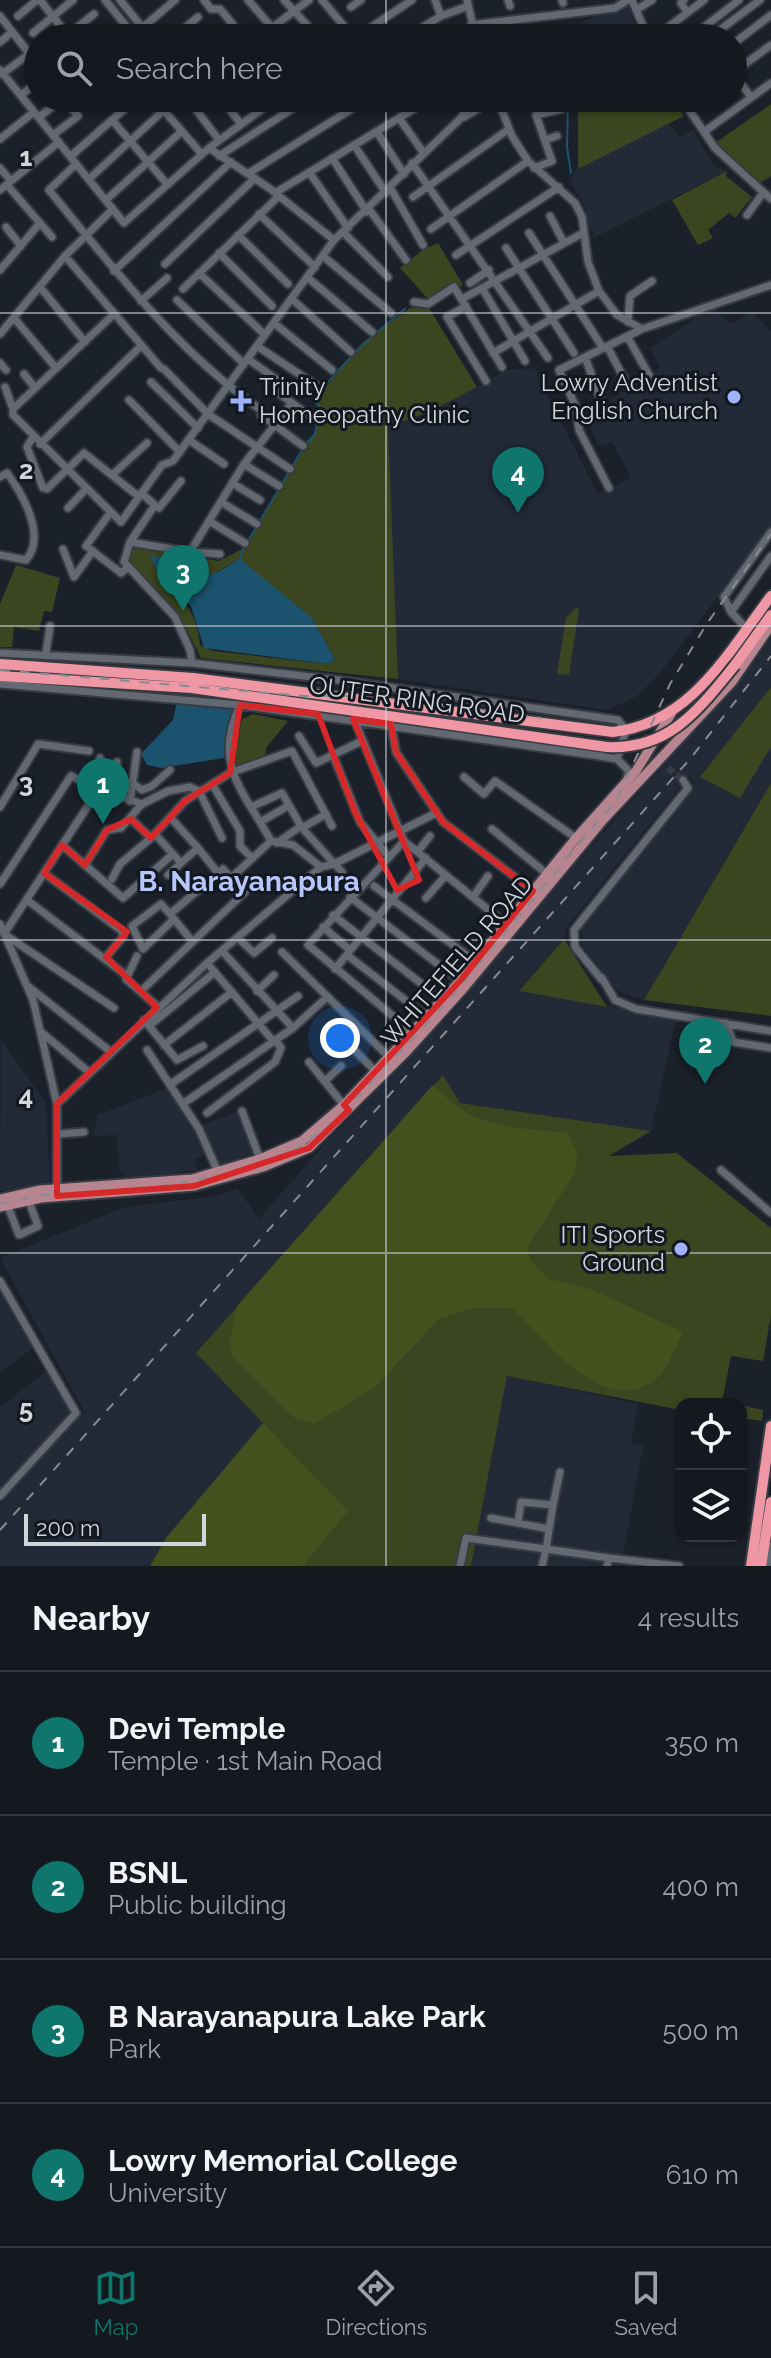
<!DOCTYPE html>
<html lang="en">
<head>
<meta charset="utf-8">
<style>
	:root { --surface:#141920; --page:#21262d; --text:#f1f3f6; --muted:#9da0a5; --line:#33383e; --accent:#0f766e }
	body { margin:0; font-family:Raleway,sans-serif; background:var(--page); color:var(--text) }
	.controls { position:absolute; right:24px; bottom:24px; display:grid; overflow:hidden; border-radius:16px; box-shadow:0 2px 6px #0004 }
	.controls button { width:72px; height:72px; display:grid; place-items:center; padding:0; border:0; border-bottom:2px solid var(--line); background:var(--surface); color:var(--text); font:40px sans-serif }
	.scale { position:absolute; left:24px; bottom:20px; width:182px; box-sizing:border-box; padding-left:8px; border:4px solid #d2d6dc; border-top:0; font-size:22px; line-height:28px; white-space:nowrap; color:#d2d6dc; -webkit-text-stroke:6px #121820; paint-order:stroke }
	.you { position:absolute; left:340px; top:1038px; width:28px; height:28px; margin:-20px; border:6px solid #fff; border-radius:50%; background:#1a73e8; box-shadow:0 0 0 12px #1a73e833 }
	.badge { display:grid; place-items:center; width:52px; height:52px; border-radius:50%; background:var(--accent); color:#fff; font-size:26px; font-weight:700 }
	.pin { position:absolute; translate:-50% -66px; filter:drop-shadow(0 2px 4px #0008) }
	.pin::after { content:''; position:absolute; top:42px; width:28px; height:24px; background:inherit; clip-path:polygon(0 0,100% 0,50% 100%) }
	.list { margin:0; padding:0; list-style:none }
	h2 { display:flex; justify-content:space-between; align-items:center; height:104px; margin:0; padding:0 32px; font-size:34px }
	h2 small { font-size:26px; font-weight:400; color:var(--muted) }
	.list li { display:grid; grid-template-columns:52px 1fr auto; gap:24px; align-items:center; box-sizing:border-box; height:144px; padding:0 32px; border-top:2px solid var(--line) }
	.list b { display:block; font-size:30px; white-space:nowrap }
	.list p { margin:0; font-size:26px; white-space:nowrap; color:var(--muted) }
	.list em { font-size:26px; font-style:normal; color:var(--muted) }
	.icon { flex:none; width:44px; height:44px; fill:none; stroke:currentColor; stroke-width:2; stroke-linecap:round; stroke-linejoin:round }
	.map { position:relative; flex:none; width:771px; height:1566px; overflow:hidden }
	.search { position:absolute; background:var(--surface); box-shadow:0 2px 6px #0004; left:24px; right:24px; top:24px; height:88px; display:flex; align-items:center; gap:20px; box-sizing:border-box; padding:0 28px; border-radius:44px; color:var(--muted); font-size:30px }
	.sheet { height:680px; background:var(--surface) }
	nav { display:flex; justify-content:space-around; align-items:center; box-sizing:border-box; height:112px; border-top:2px solid var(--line); background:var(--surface); font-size:22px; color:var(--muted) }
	nav a { display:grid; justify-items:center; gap:4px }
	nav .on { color:var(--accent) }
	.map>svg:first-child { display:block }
</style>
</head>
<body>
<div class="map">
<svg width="771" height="1566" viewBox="0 0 771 1566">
	<rect width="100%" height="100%" fill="#1b212a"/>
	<path fill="#222a38" d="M627,3L637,30L621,38H573V32H581L582,22Z
		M669,124L680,138L693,130L714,166L727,171L589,240L594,234L588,224L585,206L571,183L573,172Z
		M410,308H429L477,387L506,370L534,368L598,494L631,478L612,442L599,446L586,419L611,408L610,400L660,368L650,348L694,320L692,316L715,309L730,324L752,312L771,332V526L661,672L637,696L607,710L354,673L244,549L306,445L316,434L320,407L316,399L360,345Z
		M771,638V783L644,1000L618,991L583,947L582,928L696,782L689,776L569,924L564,939L519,990L676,1018L651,1131L460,1103L442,1076L348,1511L303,1566H0V1505L84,1411L0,1258L125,1207L217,1196L237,1188L259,1219L327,1141L454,1010L576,863L743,677Z
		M1,1040L46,1103L50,1185L0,1191Z
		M170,1087L191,1129L239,1111L256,1152L217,1166L212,1153L194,1159L198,1170L129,1179L119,1169L117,1135L93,1136L98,1115Z
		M0,1292L33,1348L0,1372Z
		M47,1371L70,1414L0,1490V1407Z
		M507,1375L638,1404L631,1443L643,1446L621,1566H471Z"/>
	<path fill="#3b451f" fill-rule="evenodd" d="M578,98H673L684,116L578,169Z
		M771,104V176L760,183L715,143Z
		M727,171L726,176L752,197L735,218L729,213L708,230L713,238L698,245L672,200Z
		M438,243L463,285L429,300L400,268L424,249Z
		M410,308H429L477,387L431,411L388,427L398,679L201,658L185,626L128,561L134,548L219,561L244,548L306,445C317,433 324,415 316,399L362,343ZM235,561L311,617L335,659L328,664L213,651L200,645C197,611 182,598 159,575L214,574Z
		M16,565L60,578L52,612L44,611L39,631L14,627L12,647H0V604Z
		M576,608L579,609L569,675L557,674L566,618Z
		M771,687V747L740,798L700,777Z
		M253,714L288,721L266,748L265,758L232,768L242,719Z
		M771,783V1016L644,1000Z
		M564,939L607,1007L519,991Z
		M443,1075L460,1103L651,1131L609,1156L677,1153L771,1228V1315L763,1361L731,1356L722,1402L733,1404H681V1410L507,1376L471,1566H303L347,1511L196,1353Z
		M741,1405L763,1410L762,1421L741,1418Z"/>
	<path fill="#44511f" d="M433,1085C443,1094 452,1103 462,1110C491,1129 535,1129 568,1133L577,1153L575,1173L527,1247L531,1261L549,1279L593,1290L683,1332C676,1346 667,1371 655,1380C602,1419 546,1339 512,1308H473L439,1319L374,1388L314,1424L293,1417L231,1355L230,1340L237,1306Z
		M263,1423L348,1511L303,1566H150L166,1538Z"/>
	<path fill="#1b536f" d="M150,556C173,556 187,579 211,574C221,573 230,563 240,559L311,617L335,659L328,664L204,648L191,606L159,575Z
		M177,701L235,707L224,758L161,768L147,765L141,754L173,720Z"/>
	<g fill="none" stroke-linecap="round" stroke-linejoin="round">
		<path stroke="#1b536f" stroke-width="2" d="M568,98L567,147L571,173
			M318,417L319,407L314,400C341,364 369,337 405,309
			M305,445L315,434L317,423
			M248,541L302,450
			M240,559L244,546"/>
		<path stroke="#363c45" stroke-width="7" stroke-dasharray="7 3.5" stroke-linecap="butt" d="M668,768L683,780"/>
		<defs>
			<path id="minor" d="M40,0L70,38
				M105,0L136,38
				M120,0L151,38
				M204,0L211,9H220L244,38
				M248,0L281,38
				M284,0L319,38
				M322,0L354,38
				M435,0L441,16
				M467,0L476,38
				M508,0L510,6
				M562,0L563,3
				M632,0L648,38
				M684,0L681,3L687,12
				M351,7L361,0
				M636,10L652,0
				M0,16L38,65
				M18,16L37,0
				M471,25L615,8L628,0
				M142,28L175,0
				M204,32L209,38
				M33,33L73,0
				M64,38L94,14
				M102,38L110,31
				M173,38L198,17
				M258,38L309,0
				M355,38L412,0
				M405,38L441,16L468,6
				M550,38L572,35
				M654,38L704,0
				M690,38L739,0
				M709,38L760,0
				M0,42L12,32
				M733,44L771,15
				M0,70L124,223L209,148L269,188L334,240L460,119L474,98
				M2,74L29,54
				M21,95L38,82
				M751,97L733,73L771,45
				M153,98L200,152
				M187,98L219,140
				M221,98L241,124
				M497,98L512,136L528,161L575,203L582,217L588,262L599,291L617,315L642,329L771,285
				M681,98L715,148L771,199
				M499,104L516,98
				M96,105L104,98
				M686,106L698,98
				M39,117L64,98
				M464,117L497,98
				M399,118L423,152
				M112,120L167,184
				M377,132L404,174
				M704,132L771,83
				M53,135L78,116L64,98
				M0,139L34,112
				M545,140L557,136
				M354,145L386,193
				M209,148L277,98
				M71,156L137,98
				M219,156L309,98
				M332,158L367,212
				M412,163L548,358
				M76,164L49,190C113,268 178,352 261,410
				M0,168L11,181
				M534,168L552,161L536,115L562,109
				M309,172L348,228
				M249,173L369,98
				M89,179L177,98
				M7,185L52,237
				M391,189L423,245
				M0,190L59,142
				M275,193L432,98
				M413,197L509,129
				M106,200L182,131
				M369,209L406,260
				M259,214L315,267
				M747,215L763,193
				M550,216L564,243
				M6,227L21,246
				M431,229L528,161
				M343,232L388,277
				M529,233L603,348
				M238,235L288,284
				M506,248L574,353
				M219,253L272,306
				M456,255L559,187
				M65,256L161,368
				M323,256L391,313
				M165,264L255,178
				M0,270L40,223
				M114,271L231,162
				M199,273L265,335
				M307,277L372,332
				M470,283L489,270
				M40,287L85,342
				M482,288L525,361
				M183,289L279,196
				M292,299L351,352
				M462,299L583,233
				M177,300L244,364
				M141,301L167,278
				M414,302L428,304L454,287L502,367
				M466,306L447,317L486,381
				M113,315L13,409V415L121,522L162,465L173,461L334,240
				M14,318L56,368
				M628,322L630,296L652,281
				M274,323L332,370
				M0,334L65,256L113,209
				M627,336L649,375
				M257,346L320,388
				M607,346L628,386
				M493,353L599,291
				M585,357L603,406
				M248,359L280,382
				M0,363L6,370
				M164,369L208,414L290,469
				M24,374L35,388
				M151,382L198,428
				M5,387L13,409
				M276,391L315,420
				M129,400L180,452
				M261,415L303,446
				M33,437L27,447L43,488
				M189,440L224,464
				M40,444L140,347
				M244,464L279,486
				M112,475L147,443
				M0,477L7,473C22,493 47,536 26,560L0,555
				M232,483L260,500
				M609,488L579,430L576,407L559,370L642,329
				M47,489L84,453L138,496
				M141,493L155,505L130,542L124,562L175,617L190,650L192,663
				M221,502L257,524
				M155,505L159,508L181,481
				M68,508L86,489
				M110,513L86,546L121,573L127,568
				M209,521L245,543
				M130,542L190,552L244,464L292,403
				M63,549L74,577L93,551
				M190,552L220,554
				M731,612L724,597L771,532
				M747,629L731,612L771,556
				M0,653L192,663L338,680L618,720L626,730L617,759
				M46,653L50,626
				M0,684L240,705L600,756L617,759L629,771L626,781
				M240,705C212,765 244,791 271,841L293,845L321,867
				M354,719L404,841L507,925
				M391,724L396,752L443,822L533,891
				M299,736L316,763L362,741
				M333,755L360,822L389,857
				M464,777L484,794L495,781L576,838
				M131,782L142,790L152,786L170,770
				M212,784L240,831V846L252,858
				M115,795L117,762
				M130,801L137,752
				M0,807L38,744L89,751
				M251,807L282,793L302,828L342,872
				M131,819L151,838
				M260,822L288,806
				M302,828L326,814
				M492,829L547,874
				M155,834L181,863L198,848L170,817
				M404,841L308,945L412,1032
				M277,843L301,826
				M62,845L123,898L173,854
				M198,848L218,873
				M418,851L430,836
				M85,865L107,830L121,828L142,804
				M44,873L122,931L123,937L106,957
				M168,875L181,863
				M112,879L120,864L151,838L185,801L230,773L292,751L332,826
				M0,884L71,776L99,789L100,758
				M374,886L476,962
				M350,897L460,981
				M473,897L488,876
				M426,898L446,875
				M27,900L127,976
				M170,914L161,904L132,926L143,949L174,919
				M333,915L445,1002
				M0,924L33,1000L57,1104V1190
				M323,927L350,950
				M238,938L254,953L272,938
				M192,941L170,914L223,869L231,878
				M222,951L293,1028L326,998
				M282,952L389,1057
				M347,955L427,1017
				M137,956L126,979L158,1007
				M207,963L274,1042
				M335,969L426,858
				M602,978L615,1000L636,1009L771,1031
				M602,980L575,947L574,930L688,788L683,780
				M29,987L111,1052
				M141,991L245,892L231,878L271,841
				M257,991L274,975
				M114,1008L4,934L99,789L142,804L168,791L190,787L199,791L222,838
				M144,1020L149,1026L215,972
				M726,1023L733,1042L771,1048
				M149,1026L177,1060L203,1046
				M332,1027L376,1072
				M41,1032L90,1073
				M164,1045L232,992
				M147,1050L199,1129L218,1172
				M309,1062L347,1109
				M325,1081L341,1066
				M171,1084L298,996
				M184,1103L293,1028
				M57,1104L207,963L321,867L334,864L436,813
				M242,1111L260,1159
				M207,1113L275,1062L281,1048L277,1042
				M59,1134L84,1132
				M721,1170L771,1213
				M7,1204L19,1235L38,1226L28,1199
				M0,1281L76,1413L0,1496
				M553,1505L560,1472
				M491,1518L549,1529
				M460,1566L466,1538L546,1549L553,1505L521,1502L518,1523
				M542,1566L546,1549L609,1558
				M607,1566L609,1558L679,1566
				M767,1566L771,1546"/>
			<path id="major" d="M0,1199L40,1190L192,1179L260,1159L302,1141L344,1105L460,981L576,838L636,771L671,714
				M0,1207L41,1198L194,1186L263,1167L309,1148L407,1051L463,989L603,820L732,682L771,625"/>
			<path id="highway" d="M0,664L193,678L613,732C691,723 727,654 771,596
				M735,665L771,615
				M0,676L192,688L607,747
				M751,1566L771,1426
				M761,1566L771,1502"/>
		</defs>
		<use href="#minor" stroke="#373c42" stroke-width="11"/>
		<use href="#major" stroke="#373c42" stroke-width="13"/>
		<use href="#highway" stroke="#373c42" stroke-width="14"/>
		<use href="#minor" stroke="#626973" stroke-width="7"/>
		<use href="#major" stroke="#b78590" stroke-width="9"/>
		<use href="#highway" stroke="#ef97a4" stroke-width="10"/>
		<path stroke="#878c93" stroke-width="2" stroke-dasharray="10 10" stroke-linecap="butt" d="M0,670L304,696H377L541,718
			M0,1204L45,1195L153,1188L234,1172L292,1152L335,1121L447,1002L617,799L670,684L708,622L771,534
			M0,1530L690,759L771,656"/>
		<defs>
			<path id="highway-bridge" d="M607,747C670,750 699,709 735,665"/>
		</defs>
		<use href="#highway-bridge" stroke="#373c42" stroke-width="14" stroke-linecap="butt"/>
		<use href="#highway-bridge" stroke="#ef97a4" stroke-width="10"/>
	</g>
	<path fill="none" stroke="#d62828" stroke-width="6" stroke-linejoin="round" d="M240,705L318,714L355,812L397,890L419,880L353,719L391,724L396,752L443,822L533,891L460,981L344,1105L349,1110L309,1148L194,1186L57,1196V1104L157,1007L106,957L127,932L44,873L62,845L85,865L107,830L131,819L151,838L185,801L230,773Z"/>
	<path fill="none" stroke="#d2d6dc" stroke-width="2" stroke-opacity="0.55" d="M386,0V38M386,98V1566M0,313H771M0,626H771M0,940H771M0,1253H771"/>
	<g fill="#a1b2fd" stroke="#121820" stroke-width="3">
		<circle cx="734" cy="397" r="8"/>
		<path d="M237 389h8v8h8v8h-8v8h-8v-8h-8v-8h8z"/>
		<circle cx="681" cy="1249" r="8"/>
	</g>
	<g text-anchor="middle" stroke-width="6" stroke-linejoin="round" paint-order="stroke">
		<g font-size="24" fill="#d2d6dc" stroke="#121820" text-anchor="end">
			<text x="718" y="391">Lowry Adventist<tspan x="718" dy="28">English Church</tspan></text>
			<text x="259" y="395" text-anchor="start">Trinity<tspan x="259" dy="28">Homeopathy Clinic</tspan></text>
			<text x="665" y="1243">ITI Sports<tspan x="665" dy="28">Ground</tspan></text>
		</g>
		<g font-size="24" fill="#d2d6dc" stroke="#121820">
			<text transform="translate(417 700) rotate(8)" y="8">OUTER RING ROAD</text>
			<text transform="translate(457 961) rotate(-49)" y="8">WHITEFIELD ROAD</text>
		</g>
		<g font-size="28" font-weight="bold" fill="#b8c6fe" stroke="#121820">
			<text x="249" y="891">B. Narayanapura</text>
		</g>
	</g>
	<g font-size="26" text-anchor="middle" font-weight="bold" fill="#d2d6dc" stroke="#121820" stroke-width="6" stroke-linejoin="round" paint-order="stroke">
		<text x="26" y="166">1</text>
		<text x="26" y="479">2</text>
		<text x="26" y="792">3</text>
		<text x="26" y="1105">4</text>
		<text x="26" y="1418">5</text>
	</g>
</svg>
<div class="controls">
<button><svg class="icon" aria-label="locate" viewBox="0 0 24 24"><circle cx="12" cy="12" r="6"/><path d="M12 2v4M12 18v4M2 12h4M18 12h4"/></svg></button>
<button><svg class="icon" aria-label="layers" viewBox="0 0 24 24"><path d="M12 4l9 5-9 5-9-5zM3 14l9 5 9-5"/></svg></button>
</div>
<div class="scale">200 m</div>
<div class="you"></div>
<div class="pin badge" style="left:103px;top:824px">1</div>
<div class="pin badge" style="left:705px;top:1084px">2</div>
<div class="pin badge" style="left:183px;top:611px">3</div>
<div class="pin badge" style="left:518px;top:513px">4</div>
<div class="search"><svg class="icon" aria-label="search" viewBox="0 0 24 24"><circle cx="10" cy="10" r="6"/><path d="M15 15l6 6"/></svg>Search here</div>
</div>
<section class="sheet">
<h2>Nearby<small>4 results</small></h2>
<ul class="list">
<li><span class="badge">1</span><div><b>Devi Temple</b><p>Temple · 1st Main Road</p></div><em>350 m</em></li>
<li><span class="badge">2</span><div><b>BSNL</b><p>Public building</p></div><em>400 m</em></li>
<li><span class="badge">3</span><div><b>B Narayanapura Lake Park</b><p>Park</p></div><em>500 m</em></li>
<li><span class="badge">4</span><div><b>Lowry Memorial College</b><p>University</p></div><em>610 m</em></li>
</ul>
</section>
<nav>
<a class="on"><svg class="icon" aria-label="map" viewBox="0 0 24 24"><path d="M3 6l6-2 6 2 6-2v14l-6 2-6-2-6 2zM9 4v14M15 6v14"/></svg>Map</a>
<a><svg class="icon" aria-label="directions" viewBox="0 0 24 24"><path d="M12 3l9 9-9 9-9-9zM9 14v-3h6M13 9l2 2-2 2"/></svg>Directions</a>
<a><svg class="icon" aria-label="saved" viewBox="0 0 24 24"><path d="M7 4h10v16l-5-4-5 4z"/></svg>Saved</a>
</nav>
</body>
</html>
